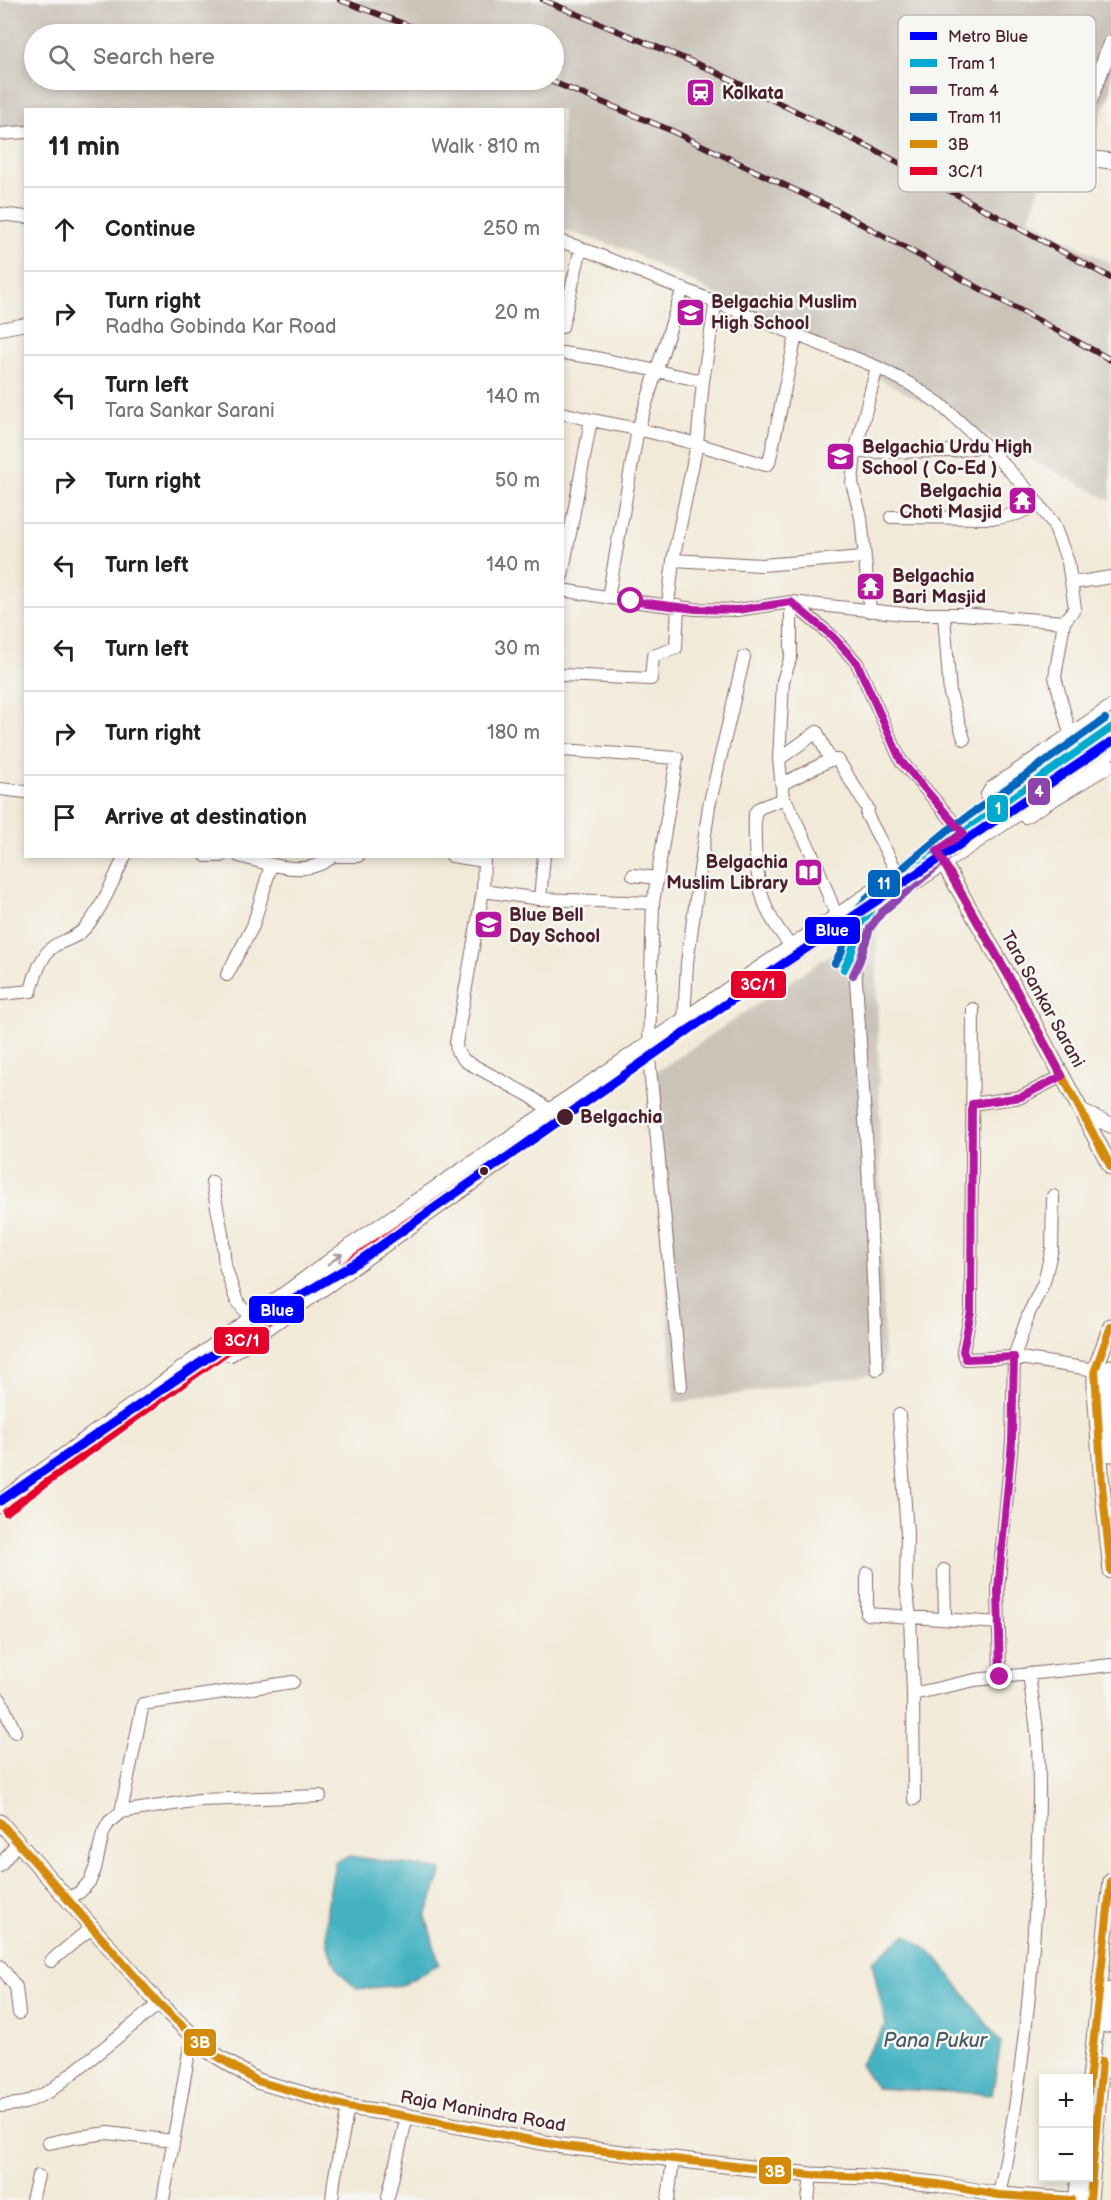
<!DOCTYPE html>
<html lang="en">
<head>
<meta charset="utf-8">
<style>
	:root { --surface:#fff; --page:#f6f6f6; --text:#222; --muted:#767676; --line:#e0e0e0 }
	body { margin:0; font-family:"Balsamiq Sans",sans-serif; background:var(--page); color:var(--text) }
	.controls { position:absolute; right:18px; bottom:18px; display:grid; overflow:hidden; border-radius:0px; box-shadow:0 3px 9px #0003 }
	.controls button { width:54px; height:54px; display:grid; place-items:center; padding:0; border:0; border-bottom:2px solid var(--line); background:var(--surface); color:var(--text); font:30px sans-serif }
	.stop { position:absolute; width:18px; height:18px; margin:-14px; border:4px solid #b5179e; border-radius:50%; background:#fff }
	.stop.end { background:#b5179e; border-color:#fff; box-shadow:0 2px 6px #0008 }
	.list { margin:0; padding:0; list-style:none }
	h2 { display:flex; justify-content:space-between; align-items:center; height:78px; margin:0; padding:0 24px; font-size:26px }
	h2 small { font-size:20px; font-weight:400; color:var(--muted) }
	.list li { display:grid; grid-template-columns:39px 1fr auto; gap:18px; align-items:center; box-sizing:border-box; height:84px; padding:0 24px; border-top:2px solid var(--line) }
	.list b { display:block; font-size:22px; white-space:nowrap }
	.list p { margin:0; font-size:20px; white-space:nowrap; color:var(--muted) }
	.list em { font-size:20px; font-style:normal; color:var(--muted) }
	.icon { flex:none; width:33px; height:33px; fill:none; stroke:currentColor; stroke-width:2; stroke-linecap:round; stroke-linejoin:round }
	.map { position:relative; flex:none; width:1111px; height:2200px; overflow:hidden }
	.search { position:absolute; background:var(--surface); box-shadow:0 3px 9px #0003; left:24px; top:24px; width:540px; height:66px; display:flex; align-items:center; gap:15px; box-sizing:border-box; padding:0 21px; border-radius:33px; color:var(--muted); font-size:22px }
	.panel { position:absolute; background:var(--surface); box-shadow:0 3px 9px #0003; left:24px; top:108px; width:540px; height:750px; border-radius:0px }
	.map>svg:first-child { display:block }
</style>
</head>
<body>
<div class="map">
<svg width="1111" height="2200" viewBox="0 0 1111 2200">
	<rect width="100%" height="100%" fill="#f6f6f2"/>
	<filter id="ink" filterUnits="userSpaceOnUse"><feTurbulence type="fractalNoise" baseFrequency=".0167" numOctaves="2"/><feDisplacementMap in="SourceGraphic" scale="12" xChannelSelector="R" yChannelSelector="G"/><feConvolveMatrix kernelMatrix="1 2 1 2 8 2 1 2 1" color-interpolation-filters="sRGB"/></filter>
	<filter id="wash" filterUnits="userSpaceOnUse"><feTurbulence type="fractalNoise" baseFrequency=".008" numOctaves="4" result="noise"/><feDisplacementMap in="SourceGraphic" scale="24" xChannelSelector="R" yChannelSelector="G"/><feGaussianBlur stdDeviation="1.35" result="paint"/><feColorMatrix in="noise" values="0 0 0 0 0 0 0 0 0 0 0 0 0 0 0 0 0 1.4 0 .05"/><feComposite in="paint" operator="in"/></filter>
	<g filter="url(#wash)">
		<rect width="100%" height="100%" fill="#f2ead8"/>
		<path fill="#cac3b8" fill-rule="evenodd" d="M0,0H1111V90L1088,152L1043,177L1029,219L1111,264V501L768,320L623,248L563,230L562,110H26L25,128L0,129ZM34,34H554V80H34Z
			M876,924L884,1373L674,1403L652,1075Z"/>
		<path fill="#45b2c2" stroke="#486876" stroke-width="1.5" d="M350,1856L442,1870L426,1916L439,1964L402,1985L358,1989C312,1956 327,1909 335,1862Z
			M906,1934L937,1958L1001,2043L992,2094L876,2088L860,2064L886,2025L872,1962Z"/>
	</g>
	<g filter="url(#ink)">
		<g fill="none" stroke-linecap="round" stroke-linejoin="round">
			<defs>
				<path id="minor" d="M0,134L26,132
					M0,214L26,217
					M562,242L581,248L877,367L910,384L940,404L986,446L1024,486L1053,523L1068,562L1075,608L1064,622L961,614H904L791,602L737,610L695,609L631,601L562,590
					M562,327L581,248
					M0,329L26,324
					M562,353L597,358L703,381
					M562,413L591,420
					M855,452L952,451L986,446
					M891,517L997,518L1017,514L1039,504
					M673,560L761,565L864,557
					M562,576L591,420L638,429L697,444L703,381L716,301
					M1073,583L1111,577
					M608,598L638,429L683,288
					M668,605L673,560L697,444L766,465L769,463L796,335
					M870,611L861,517L852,483L855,452L877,367
					M944,615L950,694L964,739
					M1064,622L1055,677L1070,734
					M562,675L651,679L653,656L676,648L678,606
					M562,750L677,758L653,903
					M779,759L817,732L830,760L782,784
					M830,760H838L868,809L867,815L899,876
					M0,789L26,792
					M783,799L759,808L755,813C754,843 755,879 766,907C771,921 783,935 791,947
					M985,817L987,795L991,788L1111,706
					M1025,817L1111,765
					M206,856H221
					M239,856C269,864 307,879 333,856
					M338,856H358
					M452,856L484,861
					M484,856L483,891L456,1043L457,1051L465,1061L530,1096L562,1119
					M633,875L657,878
					M483,891L540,899L653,903L649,1047
					M540,899L544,856
					M866,911L867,913L855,965L868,1165L877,1369
					M839,923L815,860L787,803L783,799L779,759L783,681L791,656V602L832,636L857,663L901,761L963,833
					M227,975L253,926L271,865
					M0,994L31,991C34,977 42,954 54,946C66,939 77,938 86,927C103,907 113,880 125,856
					M973,1009L971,1311L963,1351L966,1359L1014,1357L1029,1313L1044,1282L1052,1249L1053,1196
					M684,1022L687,963L709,806L744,657
					M649,1058L681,1386
					M972,1104L1021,1097L1062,1076
					M212,1182L222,1233L225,1266L236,1299L252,1321
					M899,1415L907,1534L906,1586L910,1616L913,1694L914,1799
					M944,1570L945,1619
					M867,1573V1614L999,1623
					M1000,1677L998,1589L1012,1442L1014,1357L1102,1371
					M913,1694L975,1680L1111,1665
					M0,1699L15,1732
					M121,1812L143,1704L293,1682
					M0,1866L17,1843
					M66,1899L80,1892L90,1881L95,1869L103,1833L109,1822L121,1812L199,1800L320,1796
					M51,1961L91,1928
					M0,1966L16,1987L19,2013
					M0,2106L25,2103L50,2091L159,2004
					M49,2143L77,2137L108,2133L173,2141
					M999,2195C1020,2097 1031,1996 1036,1896C1038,1842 1041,1786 1037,1732C1035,1712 1031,1693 1029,1673
					M388,2197L407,2116
					M32,2200L38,2176
					M163,2200L192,2035
					M332,2200L334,2181L348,2107
					M668,2200L673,2159
					M808,2200L811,2175"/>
				<path id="tertiary" d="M1111,43L1069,156L1111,161
					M937,852L1008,975L1111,1167
					M1083,1113L1111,1125
					M1111,1326L1095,1370V1389L1102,1485L1111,1571
					M1111,1367C1100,1395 1107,1425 1111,1454
					M0,1822L159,2004L209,2051L257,2081L348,2107L395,2114L562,2146L811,2175L868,2177L937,2184L999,2195L1071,2200
					M1106,2025L1111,1990
					M1088,2097L1111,1881
					M1076,2200L1079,2178
					M1090,2200L1100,2082"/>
				<path id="primary" d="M842,929L1111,749
					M230,1352L501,1160
					M0,1504L352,1247L1111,732"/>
			</defs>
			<use href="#minor" stroke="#856668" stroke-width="14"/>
			<use href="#tertiary" stroke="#856668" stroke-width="17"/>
			<use href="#primary" stroke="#856668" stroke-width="20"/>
			<use href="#minor" stroke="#fff" stroke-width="12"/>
			<use href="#tertiary" stroke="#fff" stroke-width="15"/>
			<use href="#primary" stroke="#fff" stroke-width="18"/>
			<defs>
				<path id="rail" d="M340,0L431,34
					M543,0L707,68L871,148L1111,278
					M548,80L670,130L834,209L1111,360"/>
			</defs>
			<use href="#rail" stroke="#4a1f2b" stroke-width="6"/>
			<use href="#rail" stroke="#f6f6f2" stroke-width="4" stroke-dasharray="11" stroke-linecap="butt"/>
			<defs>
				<path id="bus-1" d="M1111,732L937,851L1008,975L1111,1167
					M1111,1326L1095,1370L1102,1485L1111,1571
					M0,1822L159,2004L209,2051L257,2081L348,2107L395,2114L562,2146L811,2175L868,2177L937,2184L999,2195L1071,2200
					M1088,2092L1111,1881
					M1090,2200L1102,2061"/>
				<path id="bus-2" d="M6,1512L358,1256L1111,745"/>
			</defs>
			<use href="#bus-1" stroke="#f6f6f2" stroke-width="12"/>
			<use href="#bus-2" stroke="#f6f6f2" stroke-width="12"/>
			<use href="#bus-1" stroke="#d48b09" stroke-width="8"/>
			<use href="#bus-2" stroke="#e4002b" stroke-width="8"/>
			<defs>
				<path id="tram-1" d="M844,969L850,957L860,924L875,904L953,840L1111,728"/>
				<path id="tram-2" d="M853,975L860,960L870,928L882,912L959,848L1111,741"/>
				<path id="tram-3" d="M835,963L841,953L851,919L868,897L947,831L1105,719"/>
			</defs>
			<use href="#tram-1" stroke="#f6f6f2" stroke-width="12"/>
			<use href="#tram-2" stroke="#f6f6f2" stroke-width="12"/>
			<use href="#tram-3" stroke="#f6f6f2" stroke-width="12"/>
			<use href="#tram-1" stroke="#00a9ce" stroke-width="8"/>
			<use href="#tram-2" stroke="#8e44ad" stroke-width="8"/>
			<use href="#tram-3" stroke="#0065bd" stroke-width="8"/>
			<defs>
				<path id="metro-1" d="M0,1501L281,1307L359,1261L780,966L1111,742"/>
			</defs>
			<use href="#metro-1" stroke="#f6f6f2" stroke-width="14"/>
			<use href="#metro-1" stroke="#00f" stroke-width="9"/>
		</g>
		<defs><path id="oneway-shaft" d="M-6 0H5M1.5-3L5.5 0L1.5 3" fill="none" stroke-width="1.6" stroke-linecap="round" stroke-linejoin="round" transform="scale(1.5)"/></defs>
		<use stroke="#ae9aa0" href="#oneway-shaft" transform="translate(335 1259) rotate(-37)"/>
	</g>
	<g fill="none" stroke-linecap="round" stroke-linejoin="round" filter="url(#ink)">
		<path stroke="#b5179e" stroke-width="8" d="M631,601L695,609L737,610L791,602L832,636L857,663L901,761L963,833L937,851L1008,975L1062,1076L1021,1097L972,1104L971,1311L963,1351L966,1359L1014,1357L1012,1442L998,1589L1000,1677"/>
	</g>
	<defs>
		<symbol id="station-square" viewBox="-11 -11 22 22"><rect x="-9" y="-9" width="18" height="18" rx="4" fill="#b5179e" stroke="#f6f6f2"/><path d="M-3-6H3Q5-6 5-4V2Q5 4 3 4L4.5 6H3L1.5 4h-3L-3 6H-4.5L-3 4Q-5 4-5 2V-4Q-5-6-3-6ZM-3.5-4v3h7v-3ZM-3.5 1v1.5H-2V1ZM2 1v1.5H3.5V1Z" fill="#fff"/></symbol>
		<symbol id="school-square" viewBox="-11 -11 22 22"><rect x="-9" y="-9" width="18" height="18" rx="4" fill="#b5179e" stroke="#f6f6f2"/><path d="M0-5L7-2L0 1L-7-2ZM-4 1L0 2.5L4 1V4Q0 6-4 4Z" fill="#fff"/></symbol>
		<symbol id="temple-square" viewBox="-11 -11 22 22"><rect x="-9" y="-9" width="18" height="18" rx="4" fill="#b5179e" stroke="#f6f6f2"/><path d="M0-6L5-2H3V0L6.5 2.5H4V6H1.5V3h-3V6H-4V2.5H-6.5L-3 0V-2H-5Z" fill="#fff"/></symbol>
		<symbol id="library-square" viewBox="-11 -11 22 22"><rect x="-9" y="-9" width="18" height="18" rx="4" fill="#b5179e" stroke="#f6f6f2"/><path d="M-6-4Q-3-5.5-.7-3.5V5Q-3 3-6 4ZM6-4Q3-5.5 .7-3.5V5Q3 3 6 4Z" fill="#fff"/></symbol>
	</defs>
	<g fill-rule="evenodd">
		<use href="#station-square" x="684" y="76" width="33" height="33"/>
		<use href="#school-square" x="674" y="296" width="33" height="33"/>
		<use href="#school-square" x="824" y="440" width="33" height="33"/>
		<use href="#temple-square" x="1006" y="484" width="33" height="33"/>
		<use href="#temple-square" x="854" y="570" width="33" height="33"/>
		<use href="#library-square" x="792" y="856" width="33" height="33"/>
		<use href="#school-square" x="472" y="908" width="33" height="33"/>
	</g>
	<g fill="#4a1f2b" stroke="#f6f6f2" stroke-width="2">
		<circle cx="565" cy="1117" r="9"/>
		<circle cx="484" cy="1171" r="5"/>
	</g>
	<g text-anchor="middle" stroke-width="5" stroke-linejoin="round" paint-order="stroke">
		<g font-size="18" font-weight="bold" fill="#4a1f2b" stroke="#f6f6f2" text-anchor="start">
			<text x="722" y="99">Kolkata</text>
			<text x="711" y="308">Belgachia Muslim<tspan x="711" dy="21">High School</tspan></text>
			<text x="862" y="453">Belgachia Urdu High<tspan x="862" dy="21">School ( Co-Ed )</tspan></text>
			<text x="1002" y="497" text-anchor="end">Belgachia<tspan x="1002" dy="21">Choti Masjid</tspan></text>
			<text x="892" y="582">Belgachia<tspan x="892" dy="21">Bari Masjid</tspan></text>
			<text x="788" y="868" text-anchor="end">Belgachia<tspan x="788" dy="21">Muslim Library</tspan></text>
			<text x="509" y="921">Blue Bell<tspan x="509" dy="21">Day School</tspan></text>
		</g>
		<g font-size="18" fill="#4a1f2b" stroke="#f6f6f2">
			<text transform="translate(1043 999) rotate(61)" y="6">Tara Sankar Sarani</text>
			<text transform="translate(483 2111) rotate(10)" y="6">Raja Manindra Road</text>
		</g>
		<g font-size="18" font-weight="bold" fill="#4a1f2b" stroke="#f6f6f2" text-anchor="start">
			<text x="580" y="1123">Belgachia</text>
		</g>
		<g font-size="20" font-style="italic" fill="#485a67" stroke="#f6f6f2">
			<text x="935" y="2047">Pana Pukur</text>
		</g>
	</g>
	<rect x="898" y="15" width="198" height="177" rx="9" fill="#f6f6f2" stroke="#c2b6b6" stroke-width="1.5"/>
	<rect x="910" y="32" width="27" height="8" fill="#00f"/>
	<rect x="910" y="59" width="27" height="8" fill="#00a9ce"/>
	<rect x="910" y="86" width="27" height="8" fill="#8e44ad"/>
	<rect x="910" y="113" width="27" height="8" fill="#0065bd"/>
	<rect x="910" y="140" width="27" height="8" fill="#d48b09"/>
	<rect x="910" y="167" width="27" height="8" fill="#e4002b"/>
	<g font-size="16" fill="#4a1f2b">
		<text x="948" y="42">Metro Blue</text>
		<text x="948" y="69">Tram 1</text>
		<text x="948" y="96">Tram 4</text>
		<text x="948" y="123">Tram 11</text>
		<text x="948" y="150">3B</text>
		<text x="948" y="177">3C/1</text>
	</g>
	<g stroke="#f6f6f2" stroke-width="2">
		<rect x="1027" y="777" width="24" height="29" rx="6" fill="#8e44ad"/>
		<rect x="986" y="794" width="23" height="29" rx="6" fill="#00a9ce"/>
		<rect x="867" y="869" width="34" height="29" rx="6" fill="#0065bd"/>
		<rect x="804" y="916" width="57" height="29" rx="6" fill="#00f"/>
		<rect x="730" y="970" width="57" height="29" rx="6" fill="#e4002b"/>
		<rect x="248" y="1295" width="57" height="29" rx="6" fill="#00f"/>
		<rect x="213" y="1326" width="57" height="29" rx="6" fill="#e4002b"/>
		<rect x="183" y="2028" width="34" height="29" rx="6" fill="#d48b09"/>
		<rect x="758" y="2156" width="34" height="29" rx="6" fill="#d48b09"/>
	</g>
	<g font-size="16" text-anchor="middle" font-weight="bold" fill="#fff">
		<text x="1039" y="797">4</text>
		<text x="998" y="814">1</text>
		<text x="884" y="889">11</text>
		<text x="832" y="936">Blue</text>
		<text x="758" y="990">3C/1</text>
		<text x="277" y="1316">Blue</text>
		<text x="242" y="1346">3C/1</text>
		<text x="200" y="2048">3B</text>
		<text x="775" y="2177">3B</text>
	</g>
</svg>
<div class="controls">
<button>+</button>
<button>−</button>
</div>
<div class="stop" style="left:631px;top:601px"></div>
<div class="stop end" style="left:1000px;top:1677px"></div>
<div class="search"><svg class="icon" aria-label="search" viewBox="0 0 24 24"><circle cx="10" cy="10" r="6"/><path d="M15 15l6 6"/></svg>Search here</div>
<section class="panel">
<h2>11 min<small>Walk · 810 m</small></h2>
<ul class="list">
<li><svg class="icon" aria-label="ahead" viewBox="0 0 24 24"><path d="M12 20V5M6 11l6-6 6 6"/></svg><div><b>Continue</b></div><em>250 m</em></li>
<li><svg class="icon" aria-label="right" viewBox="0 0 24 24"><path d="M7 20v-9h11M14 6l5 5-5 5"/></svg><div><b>Turn right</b><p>Radha Gobinda Kar Road</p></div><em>20 m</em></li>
<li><svg class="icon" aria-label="left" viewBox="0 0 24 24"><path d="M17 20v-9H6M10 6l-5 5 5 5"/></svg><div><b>Turn left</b><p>Tara Sankar Sarani</p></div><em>140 m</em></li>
<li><svg class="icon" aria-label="right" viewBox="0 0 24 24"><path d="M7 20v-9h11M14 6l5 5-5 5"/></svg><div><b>Turn right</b></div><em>50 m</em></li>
<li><svg class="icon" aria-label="left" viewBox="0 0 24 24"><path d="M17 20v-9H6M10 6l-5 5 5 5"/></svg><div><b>Turn left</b></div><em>140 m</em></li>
<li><svg class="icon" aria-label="left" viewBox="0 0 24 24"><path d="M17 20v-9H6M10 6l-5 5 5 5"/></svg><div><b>Turn left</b></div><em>30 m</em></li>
<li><svg class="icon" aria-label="right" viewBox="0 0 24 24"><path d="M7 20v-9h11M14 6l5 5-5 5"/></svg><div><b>Turn right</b></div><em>180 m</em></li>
<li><svg class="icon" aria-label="arrive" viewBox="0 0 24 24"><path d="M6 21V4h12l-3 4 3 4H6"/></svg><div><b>Arrive at destination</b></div></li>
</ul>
</section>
</div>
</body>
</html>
